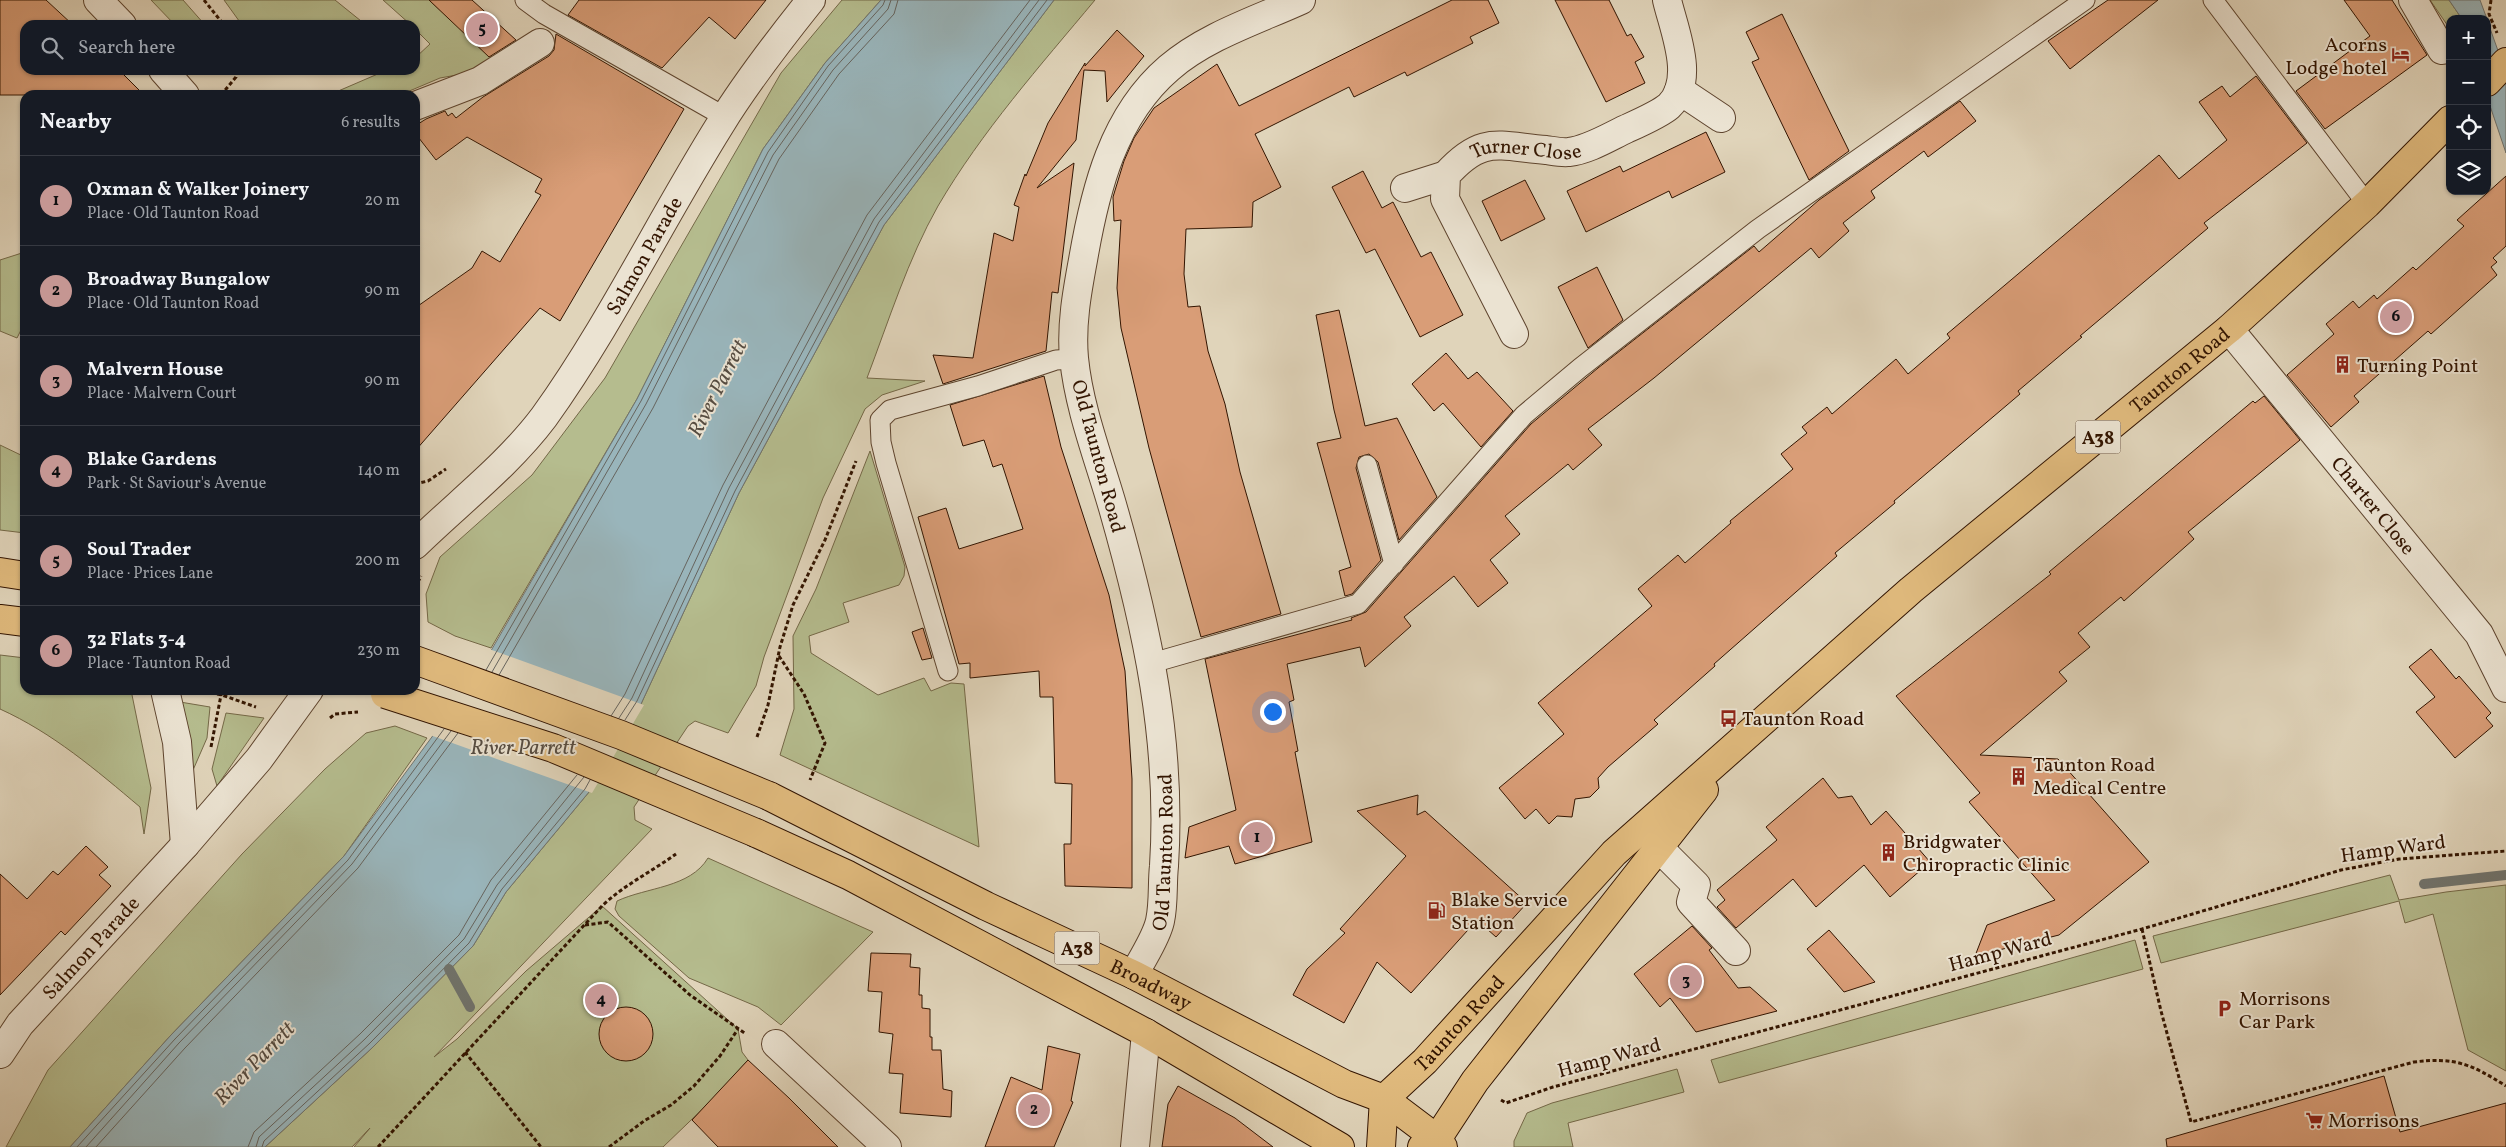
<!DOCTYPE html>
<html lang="en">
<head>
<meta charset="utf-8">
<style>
	:root { --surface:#171b24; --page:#20242c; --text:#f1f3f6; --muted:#9ea1a6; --line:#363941; --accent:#c59692 }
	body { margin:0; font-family:Vollkorn,serif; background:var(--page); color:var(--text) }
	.controls { position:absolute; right:15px; top:15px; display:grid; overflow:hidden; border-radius:10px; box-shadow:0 1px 4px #0004 }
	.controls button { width:45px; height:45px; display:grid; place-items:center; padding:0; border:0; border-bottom:1px solid var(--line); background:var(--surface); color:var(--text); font:25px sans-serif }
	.you { position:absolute; left:1272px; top:711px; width:18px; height:18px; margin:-12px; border:4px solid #fff; border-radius:50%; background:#1a73e8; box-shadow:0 0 0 8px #1a73e833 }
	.badge { display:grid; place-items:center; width:32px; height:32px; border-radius:50%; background:var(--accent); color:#111; font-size:16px; font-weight:700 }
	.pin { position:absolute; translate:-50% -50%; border:2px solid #fff; box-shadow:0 1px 5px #0006 }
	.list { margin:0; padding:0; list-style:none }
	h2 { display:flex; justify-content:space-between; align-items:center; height:65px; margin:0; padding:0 20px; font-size:21px }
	h2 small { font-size:16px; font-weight:400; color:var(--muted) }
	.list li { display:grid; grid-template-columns:32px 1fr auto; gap:15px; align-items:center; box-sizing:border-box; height:90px; padding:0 20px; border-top:1px solid var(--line) }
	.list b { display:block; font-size:19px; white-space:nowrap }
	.list p { margin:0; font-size:16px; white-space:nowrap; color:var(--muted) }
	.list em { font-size:16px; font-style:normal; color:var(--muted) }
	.icon { flex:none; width:28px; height:28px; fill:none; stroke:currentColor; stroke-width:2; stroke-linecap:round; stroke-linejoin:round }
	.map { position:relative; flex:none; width:2506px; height:1147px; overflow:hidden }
	.search { position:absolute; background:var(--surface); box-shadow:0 1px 4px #0004; left:20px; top:20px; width:400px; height:55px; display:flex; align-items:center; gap:12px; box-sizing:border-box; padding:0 18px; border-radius:15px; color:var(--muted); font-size:19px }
	.panel { position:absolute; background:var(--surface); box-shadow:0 1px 4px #0004; left:20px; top:90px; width:400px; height:605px; border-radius:15px }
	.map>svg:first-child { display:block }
</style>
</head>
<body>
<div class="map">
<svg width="2506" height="1147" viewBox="0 0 2506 1147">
	<rect width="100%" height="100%" fill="#e0d4ba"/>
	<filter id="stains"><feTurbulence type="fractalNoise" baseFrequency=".004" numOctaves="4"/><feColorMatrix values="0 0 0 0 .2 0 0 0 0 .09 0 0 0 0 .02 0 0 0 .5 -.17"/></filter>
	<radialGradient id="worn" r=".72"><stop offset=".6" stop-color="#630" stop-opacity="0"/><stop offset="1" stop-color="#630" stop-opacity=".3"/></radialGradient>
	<path fill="#b5bc8e" stroke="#746847" d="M151,0H183L205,25H175Z
		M224,0H335L366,25H242Z
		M383,0H429L495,61L468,73L440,78L400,95H329L387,70H415V58L430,44L415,29V25H411Z
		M842,0H881L825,63L763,149L637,399L491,648L455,636L428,622L426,594L440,557L532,475L605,378L781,73Z
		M1054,0H1095C1040,66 982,131 938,206C908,259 889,320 867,378L925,381L882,395L865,409L823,498L764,657L756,686L728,733L695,721L688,726L634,807L635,820L652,829L434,1057L457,1039L526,971L602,906L738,1029L742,1052L748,1060L713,1099L663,1147H354L370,1128L352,1147H265L373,1047L473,946L506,892L589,792L641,704L739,493L884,225Z
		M2430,0H2449L2462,19H2450V29Z
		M25,252V322L17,338L0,331V260Z
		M0,445L25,457V533L0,530Z
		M870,451L905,567L904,576L899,585L843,603L849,622L809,636L811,653L878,695L924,678L931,691L951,683L964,684L979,847L780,755L794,709L793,636L816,589Z
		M0,655L25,658V690H131L151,788L144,834L140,807C96,770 53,733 0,709Z
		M180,702L210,707L207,738L190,777Z
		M226,713L264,718L217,786L212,769Z
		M395,726L427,738L344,856L171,1035L70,1147H6L48,1070L242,854L325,769L366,733Z
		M708,858L873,932L781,1025L758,1007L689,978L619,916L615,909L617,901C647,887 690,888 708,858Z
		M2390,875L2399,900L2446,892L2506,885V1071L2468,1050L2433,914L2405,923L2399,901L2161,963L2153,936Z
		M2135,940L2143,969L1719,1083L1711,1060Z
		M1677,1069L1684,1092L1568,1123L1573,1147H1514V1141L1527,1113L1552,1103Z"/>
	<path fill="#99b5bb" stroke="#707570" d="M881,0H1054L884,225L739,493L641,704L589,792L506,892L473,946L373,1047L265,1147H70L171,1035L344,856L474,680L637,399L763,149L825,63Z
		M2449,0H2480L2487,19H2462Z
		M2487,20L2506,73V153L2487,97Z"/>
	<path fill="#e0d4ba" d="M489,649L644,705L592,793L430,735L472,679Z"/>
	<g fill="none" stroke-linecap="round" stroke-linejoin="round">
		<path stroke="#66645e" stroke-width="1" d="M486,670L641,401L768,152L828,66L883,5L885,0
			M492,672L646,404L773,155L833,70L888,9L891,0
			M499,675L653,408L779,159L839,74L894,14L898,0
			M611,716L625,694L723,485L867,215L1030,0
			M619,718L632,698L729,488L874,219L1039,0
			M625,720L637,701L735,491L879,222L1047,0
			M77,1147L175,1039L348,860L444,729
			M86,1147L179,1043L352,864L451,731
			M96,1147L185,1048L358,868L458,733
			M248,1147L254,1132L360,1034L459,935L491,880L577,775
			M256,1147L259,1137L365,1039L464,939L497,885L584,777
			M262,1147L264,1141L370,1043L469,943L502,889L585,789L590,780"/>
		<path stroke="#707570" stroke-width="10" d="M2424,884L2506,875
			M449,969L470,1007"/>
	</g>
	<path fill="#d99d77" stroke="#321400" d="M0,0H46L73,25H25V70H119L144,95H0Z
		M429,0H472L516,40L489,57Z
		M579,0H766L735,39L709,17L662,68L568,15Z
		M1452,0H1488L1499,23L1470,37L1473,43L1407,76L1405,72L1354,97L1349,87L1255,134L1281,187L1253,202L1252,227L1186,229L1184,274L1188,307L1200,306L1208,351L1225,404L1240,472L1281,614L1201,637L1149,448L1121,328L1117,288L1121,220L1114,221L1113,197L1124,161L1134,138L1154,108L1217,64L1239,106Z
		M1555,0H1609L1627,36L1631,34L1644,57L1635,62L1645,83L1606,102Z
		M2108,0H2158L2070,69L2048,41Z
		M2344,0H2392L2427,55L2325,129L2296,91L2370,36Z
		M1782,14L1849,151L1809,180L1752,62L1759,59L1746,32Z
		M1117,30L1144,56L1107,102L1105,71L1084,70L1076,140L1037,188L1074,163L1058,293L1052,292L1046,351L943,384L933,355L973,358L994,233L1013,241L1019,207L1014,205L1025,174L1026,176L1048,123L1085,63V66Z
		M556,34L684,109L560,321L540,308L415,451V308L472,268L482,251L500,262L541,195L535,192L542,179L467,137L436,160L415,133V126L426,119L445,111L448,116L452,113L456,118L483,97L549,56L554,50Z
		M2256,76L2307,143L2204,223L2208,228L2080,336L2082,337L2018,391L2020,394L1894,501L1895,503L1835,553L1837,556L1714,664L1715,666L1654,720L1658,724L1608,767L1598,778L1599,788L1590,797L1575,799L1572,817L1557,816L1549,824L1536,809L1525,819L1499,788L1564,734L1538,703L1652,606L1638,589L1678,555L1685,563L1731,523L1730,521L1793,469L1781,454L1807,433L1802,427L1827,407L1832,414L1896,359L1908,374L1950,338L1947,334L2159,155L2179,179L2227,140L2199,102L2222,86L2230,97Z
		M1960,101L1976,121L1928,157L1924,151L1871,191L1875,198L1843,223L1849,231L1819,258L1811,248L1654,378L1588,429L1602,445L1573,470L1568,464L1505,516L1520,534L1490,560L1508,583L1478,607L1454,576L1404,617L1411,626L1365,667L1360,647L1287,664L1294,700L1289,702L1298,751L1295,752L1312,842L1235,864L1229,846L1185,858L1189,827L1236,810L1205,659L1352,620L1351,618L1366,612L1531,424L1598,368L1754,246L1759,252L1819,200Z
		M1706,132L1725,172L1672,198L1669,191L1586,232L1567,191L1620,166L1623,172Z
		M1363,171L1382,208L1393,202L1421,257L1431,252L1463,315L1420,337L1375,249L1366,253L1332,187Z
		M2506,176V246L2493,258L2497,262L2491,267L2497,275L2431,334L2428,331L2354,396L2359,402L2331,427L2287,375L2334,334L2326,324L2353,301L2359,308L2374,295L2377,299L2413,267L2416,270L2464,226L2457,220Z
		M1525,180L1545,219L1501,241L1482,201Z
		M1597,267L1623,320L1588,348L1558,287Z
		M1339,310L1365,426L1397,418L1437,497L1399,540L1378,462L1369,454L1359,457L1356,468L1381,560L1352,594L1345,596L1339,571L1351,567L1317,443L1341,438L1334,410L1316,315Z
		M1446,353L1468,379L1477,372L1513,411L1481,447L1443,403L1434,411L1412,384Z
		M1044,376L1061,447L1109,595L1125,671L1132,779V888L1065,886L1064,844H1071L1072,784L1055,783L1053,697H1040L1039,671L970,678V663L959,664L918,517L946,508L959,549L1023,529L1002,464L993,467L984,440L963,446L950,405Z
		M2264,396L2300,440L2188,532L2194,539L2124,601L2121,597L2078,633L2090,647L2059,672L2067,681L1980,755L2058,759L2149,862L2059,935L1975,956L1987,925L2055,900L1969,802L1980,793L1896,696L2051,574L2049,572L2253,401L2255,403Z
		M923,628L932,658L922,660L912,632Z
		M2431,649L2456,679L2459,676L2491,713L2486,718L2493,726L2455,758L2416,712L2435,697L2409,667Z
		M1823,778L1838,798L1852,796L1871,825L1886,811L1930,862L1890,897L1864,865L1816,907L1793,879L1736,928L1717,907L1725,900L1717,890L1777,840L1766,827Z
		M1418,795L1417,815L1425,811L1527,903L1496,937L1477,920L1411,993L1377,962L1344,1023L1293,995L1307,969L1345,933L1340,929L1406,856L1357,811Z
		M86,846L108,867L99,875L111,886L65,935L61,931L0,995V874L27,899L53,871L58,875Z
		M1692,926L1712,948L1709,950L1738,988L1750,987L1777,1011L1696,1032L1670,998L1660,1007L1634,974Z
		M1829,930L1875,982L1844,992L1807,949Z
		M871,953L911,954L910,967L920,968L919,995H922V1008L930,1009V1037H932V1050H941L943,1089L952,1091L951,1117L900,1113L903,1074L889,1073L893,1034L879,1032L882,992L868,991Z
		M599 1034a27 27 0 1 1 54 0a27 27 0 1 1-54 0Z
		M1048,1046L1080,1054L1071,1101L1073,1102L1054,1147H985L1011,1077L1042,1090Z
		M748,1060L789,1098L838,1147H718L692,1120Z
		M2384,1076L2400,1132L2506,1103V1147H2167L2166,1139Z
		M1178,1086L1235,1118L1273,1147H1162L1168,1104Z"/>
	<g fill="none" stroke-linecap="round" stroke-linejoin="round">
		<defs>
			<path id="service" d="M525,0L544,14L725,117
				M2213,0L2367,204
				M1367,465L1394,564
				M1152,663L1358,604L1524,415L1580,368L1758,229L2085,0
				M948,671L886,463L881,442L880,420L890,410L978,386L1056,360L1074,359"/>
			<g id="minor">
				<path d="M98,0L122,25"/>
				<path d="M2413,0L2442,50"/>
				<path d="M163,70L185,95"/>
				<path d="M1679,90L1721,118"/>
				<path d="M415,106L480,81L540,43"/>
				<path d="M1405,188L1446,175"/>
				<path id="s1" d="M2229,329L2479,634L2506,688"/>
				<path id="s2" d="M1514,334L1445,199L1446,175C1482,135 1497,146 1546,150C1553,151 1562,153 1569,152C1588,150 1609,137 1626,129C1637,124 1660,114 1669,106C1696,80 1674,30 1667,0"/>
				<path id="s3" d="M415,545C458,503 508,465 544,417C610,325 660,221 720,125C747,81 779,40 811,0"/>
				<path d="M1660,849L1696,885L1691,902L1736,951"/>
				<path id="s4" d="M1134,975C1142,958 1156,939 1160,921C1164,903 1162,883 1164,866C1172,741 1147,627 1113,508C1099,459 1079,409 1074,358C1071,325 1077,292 1083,260C1095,190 1113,116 1169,68C1206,36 1257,20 1301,0"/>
				<path d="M776,1044L887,1147"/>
				<path d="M1135,1147L1146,1033"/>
			</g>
			<g id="tertiary">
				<path d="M165,690L177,742L185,845"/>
				<path id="s5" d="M0,1054L20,1024L185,845L259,759L309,690"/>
			</g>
			<g id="primary">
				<path d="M2487,82L2506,62"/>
				<path d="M0,572L25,576"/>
				<path d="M0,619L25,622"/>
				<path id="s6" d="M769,796L986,906L1134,975L1344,1084L1384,1099L1437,1139L1443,1147"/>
				<path d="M756,833L848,875L1146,1033L1340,1147"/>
				<path id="s7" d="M1381,1147L1384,1099L1425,1061L1614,853L1911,590L2229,329L2367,204L2450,120"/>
				<path d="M1422,1147L1437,1139L1475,1081L1704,790"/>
			</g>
		</defs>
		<use href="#service" stroke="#5e442e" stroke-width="21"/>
		<use href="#minor" stroke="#5e442e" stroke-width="30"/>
		<use href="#tertiary" stroke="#5e442e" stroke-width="30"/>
		<use href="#primary" stroke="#321400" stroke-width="30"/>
		<path stroke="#321400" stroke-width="3" stroke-dasharray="4 2.5" stroke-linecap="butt" d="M204,0L224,25
			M2491,0L2489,14L2497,33
			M221,95L236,77V70
			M415,484L428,481L446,469
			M415,588L421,576
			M779,656L804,694L825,743L810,780
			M198,690L222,695L256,707
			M330,718L335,714L358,712
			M757,737L768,705L780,647L793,605L825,540L856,461
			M211,747L222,690
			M585,925L608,922L690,995L746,1034
			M2142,929L2161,1011L2191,1122L2414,1062C2455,1057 2471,1064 2506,1086
			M465,1052L541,1147
			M1501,1100L1506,1103L1553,1087L2142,929L2341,870L2399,859L2506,851
			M378,1147L602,906C624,885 651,872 676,854
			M609,1147L644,1121L671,1105L694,1086L720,1056L738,1029"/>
		<use href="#service" stroke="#ebe3d2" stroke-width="19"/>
		<use href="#minor" stroke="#ebe3d2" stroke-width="28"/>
		<use href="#tertiary" stroke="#ebe3d2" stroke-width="28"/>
		<use href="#primary" stroke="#e0ba7d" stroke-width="28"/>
		<defs>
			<path id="primary-bridge" d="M415,660L621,735L769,796
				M385,694L553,748L756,833"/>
		</defs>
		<use href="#primary-bridge" stroke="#321400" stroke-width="30" stroke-linecap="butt"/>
		<use href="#primary-bridge" stroke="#e0ba7d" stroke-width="28"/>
	</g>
	<defs>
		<symbol id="hotel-bare" viewBox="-9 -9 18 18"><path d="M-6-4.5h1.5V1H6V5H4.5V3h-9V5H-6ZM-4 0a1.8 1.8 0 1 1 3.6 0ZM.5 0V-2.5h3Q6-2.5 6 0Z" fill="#8f2418" stroke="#ebe3d2" stroke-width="2.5" paint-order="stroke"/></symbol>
		<symbol id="building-bare" viewBox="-9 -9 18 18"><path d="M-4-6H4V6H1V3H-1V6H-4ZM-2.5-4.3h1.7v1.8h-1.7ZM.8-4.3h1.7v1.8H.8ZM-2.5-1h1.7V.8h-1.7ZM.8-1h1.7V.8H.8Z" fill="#8f2418" stroke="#ebe3d2" stroke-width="2.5" paint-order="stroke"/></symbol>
		<symbol id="bus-bare" viewBox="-9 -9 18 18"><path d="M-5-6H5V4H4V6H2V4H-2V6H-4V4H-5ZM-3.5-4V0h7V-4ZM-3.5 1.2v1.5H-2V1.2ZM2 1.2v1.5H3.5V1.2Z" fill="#8f2418" stroke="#ebe3d2" stroke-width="2.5" paint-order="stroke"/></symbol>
		<symbol id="fuel-bare" viewBox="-9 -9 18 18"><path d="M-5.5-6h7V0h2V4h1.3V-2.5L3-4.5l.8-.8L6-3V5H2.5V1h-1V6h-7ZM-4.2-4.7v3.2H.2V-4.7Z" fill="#8f2418" stroke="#ebe3d2" stroke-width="2.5" paint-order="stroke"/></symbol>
		<symbol id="parking-bare" viewBox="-9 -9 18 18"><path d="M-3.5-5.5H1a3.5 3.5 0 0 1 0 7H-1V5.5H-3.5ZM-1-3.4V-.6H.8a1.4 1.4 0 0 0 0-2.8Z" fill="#8f2418" stroke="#ebe3d2" stroke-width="2.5" paint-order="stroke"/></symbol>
		<symbol id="supermarket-bare" viewBox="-9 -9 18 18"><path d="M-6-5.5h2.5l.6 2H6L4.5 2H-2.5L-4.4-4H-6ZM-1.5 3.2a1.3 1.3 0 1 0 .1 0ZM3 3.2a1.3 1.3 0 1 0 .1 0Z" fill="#8f2418" stroke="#ebe3d2" stroke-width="2.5" paint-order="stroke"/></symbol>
	</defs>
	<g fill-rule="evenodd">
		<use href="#hotel-bare" x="2388" y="42" width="25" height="25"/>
		<use href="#building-bare" x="2330" y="352" width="25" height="25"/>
		<use href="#bus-bare" x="1716" y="706" width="25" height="25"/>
		<use href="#building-bare" x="2006" y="764" width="25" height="25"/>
		<use href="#building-bare" x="1876" y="840" width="25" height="25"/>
		<use href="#fuel-bare" x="1424" y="898" width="25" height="25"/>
		<use href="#parking-bare" x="2212" y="996" width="25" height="25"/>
		<use href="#supermarket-bare" x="2302" y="1108" width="25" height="25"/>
	</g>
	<g text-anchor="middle" stroke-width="4" stroke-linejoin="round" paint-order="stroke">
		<g fill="#ebe3d2" stroke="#6a523f" stroke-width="1">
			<rect x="2075.5" y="420.5" width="45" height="33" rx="4"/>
			<rect x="1054.5" y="931.5" width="45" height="33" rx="4"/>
		</g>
		<g font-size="19" font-weight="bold" fill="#321400">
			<text x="2098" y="444">A38</text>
			<text x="1077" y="955">A38</text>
		</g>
		<g font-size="20" fill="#321400" stroke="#ebe3d2" text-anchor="start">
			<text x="2387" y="51" text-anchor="end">Acorns<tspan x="2387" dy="23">Lodge hotel</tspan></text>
			<text x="2357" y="372">Turning Point</text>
			<text x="1742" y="725">Taunton Road</text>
			<text x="2033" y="771">Taunton Road<tspan x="2033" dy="23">Medical Centre</tspan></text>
			<text x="1903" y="848">Bridgwater<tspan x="1903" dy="23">Chiropractic Clinic</tspan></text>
			<text x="1451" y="906">Blake Service<tspan x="1451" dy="23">Station</tspan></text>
			<text x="2239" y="1005">Morrisons<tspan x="2239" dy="23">Car Park</tspan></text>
			<text x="2328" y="1127">Morrisons</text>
		</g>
		<g font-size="20" fill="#321400" stroke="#ebe3d2">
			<text dy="7" stroke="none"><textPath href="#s2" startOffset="265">Turner Close</textPath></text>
			<text dy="7" stroke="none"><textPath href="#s3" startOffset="372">Salmon Parade</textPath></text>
			<text dy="7" stroke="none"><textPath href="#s7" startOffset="1129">Taunton Road</textPath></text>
			<text transform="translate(1099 456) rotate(75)" y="7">Old Taunton Road</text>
			<text dy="7" stroke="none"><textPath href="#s1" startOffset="228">Charter Close</textPath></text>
			<text transform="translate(2393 848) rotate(-8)" y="7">Hamp Ward</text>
			<text dy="7" stroke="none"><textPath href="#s4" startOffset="129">Old Taunton Road</textPath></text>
			<text dy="7" stroke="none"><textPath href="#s5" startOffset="140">Salmon Parade</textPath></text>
			<text transform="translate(2000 951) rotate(-15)" y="7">Hamp Ward</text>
			<text dy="7" stroke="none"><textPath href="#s6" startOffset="426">Broadway</textPath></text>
			<text dy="7" stroke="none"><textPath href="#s7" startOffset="155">Taunton Road</textPath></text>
			<text transform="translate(1609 1057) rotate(-15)" y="7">Hamp Ward</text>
		</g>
		<g font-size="21" font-style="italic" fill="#564c41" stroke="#ebe3d2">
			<text transform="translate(717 388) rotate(-63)" y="7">River Parrett</text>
			<text x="523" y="754">River Parrett</text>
			<text transform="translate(254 1063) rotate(-46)" y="7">River Parrett</text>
		</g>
	</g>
	<rect width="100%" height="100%" filter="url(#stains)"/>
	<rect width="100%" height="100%" fill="url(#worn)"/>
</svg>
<div class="controls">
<button>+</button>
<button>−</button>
<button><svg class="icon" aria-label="locate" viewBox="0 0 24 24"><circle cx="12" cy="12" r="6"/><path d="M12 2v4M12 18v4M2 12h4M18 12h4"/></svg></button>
<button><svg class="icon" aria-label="layers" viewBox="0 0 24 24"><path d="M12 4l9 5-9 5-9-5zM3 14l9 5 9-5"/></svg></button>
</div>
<div class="you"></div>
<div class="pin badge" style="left:1257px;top:838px">1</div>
<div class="pin badge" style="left:1034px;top:1110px">2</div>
<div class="pin badge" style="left:1686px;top:981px">3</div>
<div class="pin badge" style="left:601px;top:1000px">4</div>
<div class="pin badge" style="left:482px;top:29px">5</div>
<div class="pin badge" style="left:2396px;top:317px">6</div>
<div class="search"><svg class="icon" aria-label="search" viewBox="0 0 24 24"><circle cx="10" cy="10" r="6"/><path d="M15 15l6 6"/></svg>Search here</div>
<section class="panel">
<h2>Nearby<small>6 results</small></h2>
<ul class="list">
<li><span class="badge">1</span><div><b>Oxman &amp; Walker Joinery</b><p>Place · Old Taunton Road</p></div><em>20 m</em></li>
<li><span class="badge">2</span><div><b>Broadway Bungalow</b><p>Place · Old Taunton Road</p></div><em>90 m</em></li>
<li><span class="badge">3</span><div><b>Malvern House</b><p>Place · Malvern Court</p></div><em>90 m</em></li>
<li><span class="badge">4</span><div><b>Blake Gardens</b><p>Park · St Saviour's Avenue</p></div><em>140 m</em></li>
<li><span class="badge">5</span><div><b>Soul Trader</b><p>Place · Prices Lane</p></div><em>200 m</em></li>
<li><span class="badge">6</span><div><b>32 Flats 3-4</b><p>Place · Taunton Road</p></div><em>230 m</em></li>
</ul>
</section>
</div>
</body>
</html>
